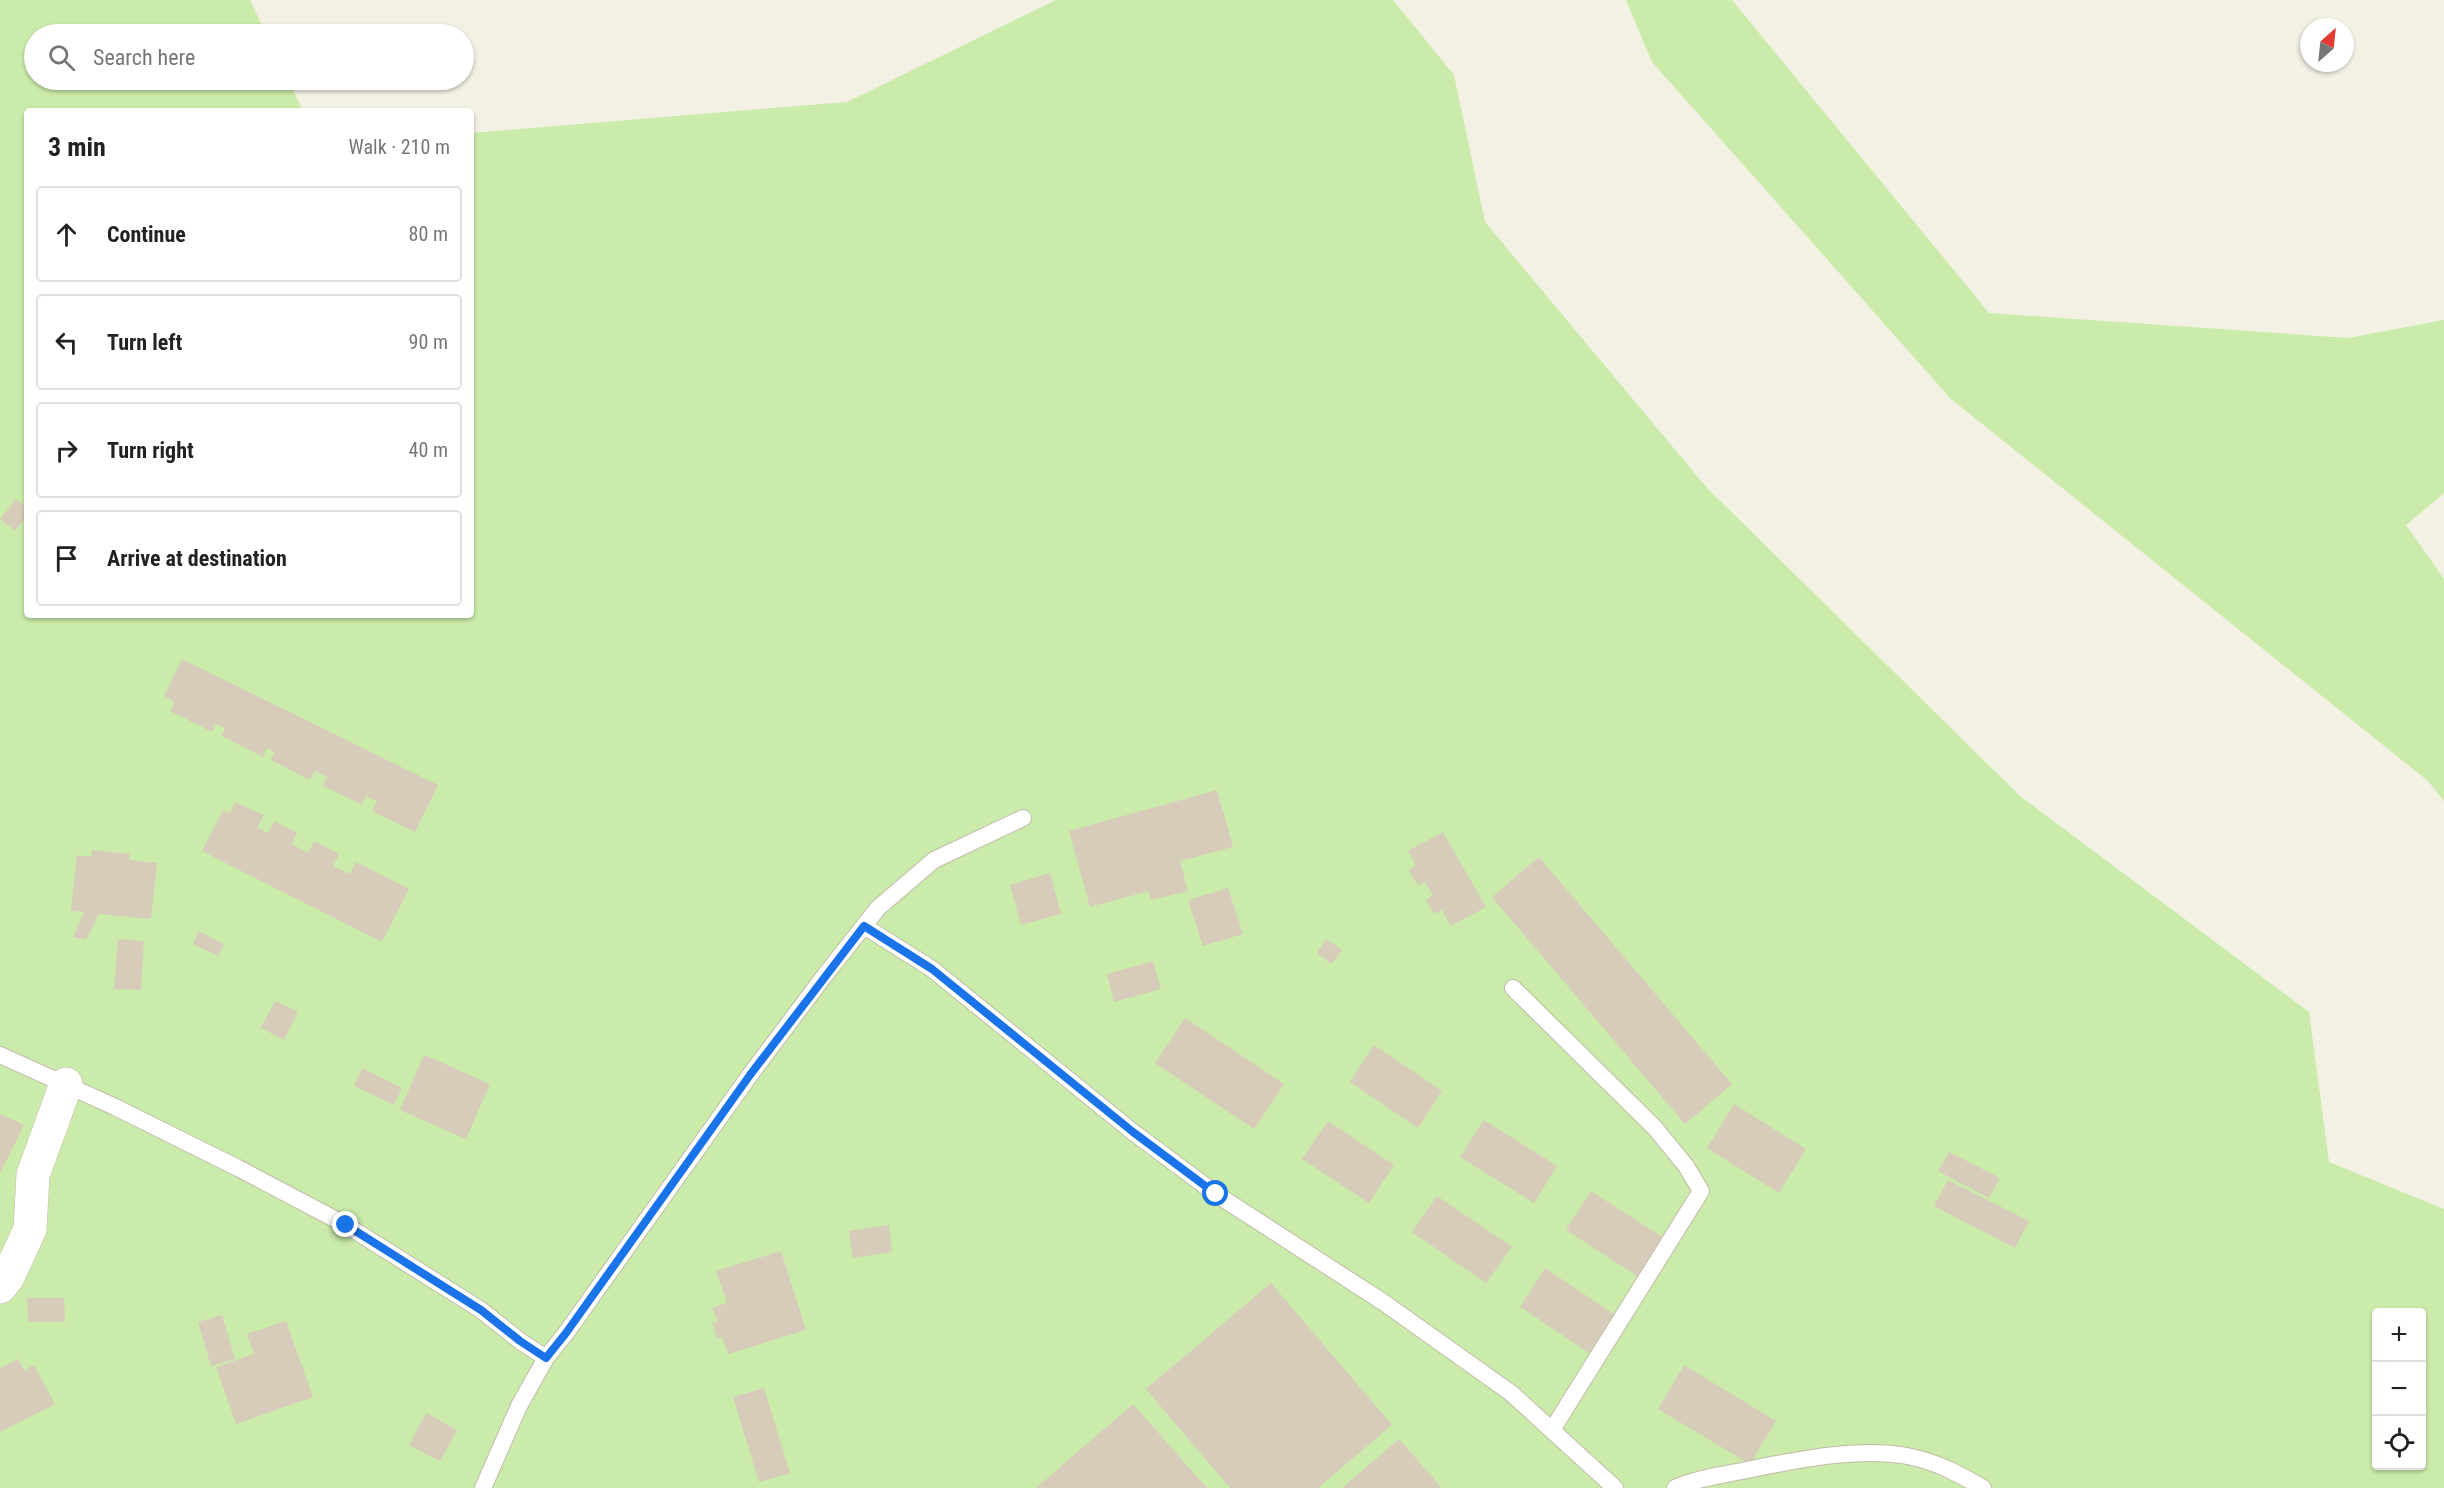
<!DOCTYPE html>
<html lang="en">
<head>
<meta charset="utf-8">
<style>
	:root { --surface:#fff; --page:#f2f2f2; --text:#222; --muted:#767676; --line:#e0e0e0 }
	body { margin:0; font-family:"Roboto Condensed",sans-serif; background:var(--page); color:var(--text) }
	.controls { position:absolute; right:18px; bottom:18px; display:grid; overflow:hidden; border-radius:6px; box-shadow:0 2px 4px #0004 }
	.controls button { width:54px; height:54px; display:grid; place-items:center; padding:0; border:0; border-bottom:2px solid var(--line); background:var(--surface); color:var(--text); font:30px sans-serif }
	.compass { position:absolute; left:2300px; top:18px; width:54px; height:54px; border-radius:50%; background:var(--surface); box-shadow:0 2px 4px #0004; rotate:27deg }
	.stop { position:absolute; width:18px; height:18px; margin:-14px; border:4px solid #1a73e8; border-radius:50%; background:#fff }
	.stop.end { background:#1a73e8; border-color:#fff; box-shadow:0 2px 6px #0008 }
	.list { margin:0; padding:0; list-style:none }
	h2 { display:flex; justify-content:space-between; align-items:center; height:78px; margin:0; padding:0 24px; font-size:26px }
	h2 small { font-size:20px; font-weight:400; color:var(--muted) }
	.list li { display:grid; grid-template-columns:39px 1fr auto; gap:18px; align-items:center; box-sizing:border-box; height:96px; margin:0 12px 12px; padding:0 12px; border:2px solid var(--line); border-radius:6px }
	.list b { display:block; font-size:22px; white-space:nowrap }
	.list em { font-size:20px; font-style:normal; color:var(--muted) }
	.icon { flex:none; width:33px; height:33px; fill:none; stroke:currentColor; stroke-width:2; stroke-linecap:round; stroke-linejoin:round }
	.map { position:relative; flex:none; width:2444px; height:1488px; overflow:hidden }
	.search { position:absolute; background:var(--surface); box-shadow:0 2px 4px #0004; left:24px; top:24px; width:450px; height:66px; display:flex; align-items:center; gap:15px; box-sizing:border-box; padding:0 21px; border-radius:33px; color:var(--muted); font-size:22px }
	.panel { position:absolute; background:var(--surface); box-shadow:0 2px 4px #0004; left:24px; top:108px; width:450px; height:510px; border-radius:6px }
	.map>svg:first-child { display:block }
</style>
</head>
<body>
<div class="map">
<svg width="2444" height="1488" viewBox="0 0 2444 1488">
	<rect width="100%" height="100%" fill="#f3f0e4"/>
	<path fill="#caeba9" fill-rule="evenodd" d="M0,0H250L266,34H34V80H288L303,111H27V615H471V133L847,102L1056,0H1393L1454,75L1485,222L1707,488L2020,796L2309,1012L2329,1162L2444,1209V1488H0ZM2376,1312H2422V1466H2376Z
		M1626,0H1732L1989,313L2348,338L2444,320V493L2406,525L2444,579V801L2428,781L1951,399L1652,62Z"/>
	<path fill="#d6ccb9" d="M16,499L27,508V516L15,531L0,519Z
		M182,659L438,785L415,832L372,811L377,801L366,796L362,805L323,786L327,777L315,771L310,780L271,760L275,752L267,748L263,757L222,736L225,728L216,724L212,732L170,711L175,702L164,696Z
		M1217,790L1233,847L1180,861L1188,891L1151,900L1149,891L1090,907L1069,831Z
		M235,802L264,815L257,828L268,833L274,821L297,833L292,844L308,853L314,841L339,854L333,866L350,874L356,862L409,889L382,942L202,851L223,810L230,813Z
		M1443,832L1486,907L1451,926L1442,910L1434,914L1426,900L1433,895L1425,882L1418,886L1409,870L1416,866L1408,851Z
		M92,850L130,854L129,860L157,863L151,919L99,914L86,940L73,937L84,912L71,911L77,855L91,857Z
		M1539,857L1732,1084L1685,1124L1492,897Z
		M1050,873L1061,914L1021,925L1010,885Z
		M1228,888L1243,934L1203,946L1188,900Z
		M199,931L224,944L218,956L193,944Z
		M118,939L144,941L141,990L114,989Z
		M1326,939L1342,950L1331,964L1317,953Z
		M1153,961L1161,989L1114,1002L1107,974Z
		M275,1001L298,1012L284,1040L261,1028Z
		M1185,1018L1284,1084L1254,1129L1155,1063Z
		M1374,1045L1442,1091L1418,1128L1350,1082Z
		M424,1055L490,1084L466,1139L400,1110Z
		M362,1068L402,1088L394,1105L354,1086Z
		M1734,1104L1806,1149L1779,1193L1707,1148Z
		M0,1114L24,1125L0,1173Z
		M1484,1120L1557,1166L1534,1203L1460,1157Z
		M1328,1121L1394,1165L1369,1203L1302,1159Z
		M1949,1152L2000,1178L1989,1198L1938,1171Z
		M1948,1180L2029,1221L2015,1248L1934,1206Z
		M1591,1191L1676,1246L1651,1285L1566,1230Z
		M1437,1196L1512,1247L1486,1283L1412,1232Z
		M889,1225L892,1252L853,1258L849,1231Z
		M781,1251L806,1330L728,1354L722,1337L717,1339L712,1323L718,1322L712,1308L727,1303L716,1271Z
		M1545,1268L1615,1315L1589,1353L1520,1307Z
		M1271,1283L1392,1425L1318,1488H1230L1146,1389Z
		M27,1298H64L65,1322H28Z
		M222,1315L235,1359L211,1366L198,1322Z
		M286,1321L313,1397L236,1424L216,1367L254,1354L247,1334Z
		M18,1359L24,1370L34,1365L55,1404L0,1432V1368Z
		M1684,1365L1776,1421L1750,1464L1658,1409Z
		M764,1388L790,1473L759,1482L733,1397Z
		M1133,1404L1207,1488H1036Z
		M426,1413L457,1430L440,1461L409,1445Z
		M1399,1439L1442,1488H1342Z"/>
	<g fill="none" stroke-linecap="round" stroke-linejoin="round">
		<defs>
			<path id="lane" d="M864,926L932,969L1133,1132L1216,1194L1383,1302L1511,1393L1615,1488
				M1513,988L1655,1128L1686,1166L1701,1191L1552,1430
				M0,1055L113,1106L238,1168L346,1225L481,1310L520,1341L546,1358L566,1333L750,1075L822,979L878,908L934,860L1023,818
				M483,1488L519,1406L546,1358
				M1675,1488C1698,1478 1722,1475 1747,1470C1796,1460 1857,1447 1907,1456C1935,1461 1959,1474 1983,1488"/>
			<path id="street" d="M0,1287L8,1277L30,1229L33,1175L66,1084"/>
		</defs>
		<use href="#lane" stroke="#c2bba9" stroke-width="18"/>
		<use href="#street" stroke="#c2bba9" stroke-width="34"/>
		<use href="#lane" stroke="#fff" stroke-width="16"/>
		<use href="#street" stroke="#fff" stroke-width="33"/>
	</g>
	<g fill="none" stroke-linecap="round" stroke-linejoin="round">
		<path stroke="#1a73e8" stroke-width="8" d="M346,1225L481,1310L520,1341L546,1358L566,1333L750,1075L864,926L932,969L1133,1132L1216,1194"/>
	</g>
</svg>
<div class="controls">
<button>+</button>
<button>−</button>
<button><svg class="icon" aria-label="locate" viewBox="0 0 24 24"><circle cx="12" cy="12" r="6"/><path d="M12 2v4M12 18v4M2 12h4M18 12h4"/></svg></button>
</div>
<svg class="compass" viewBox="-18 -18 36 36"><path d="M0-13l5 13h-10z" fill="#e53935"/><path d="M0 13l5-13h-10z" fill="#767676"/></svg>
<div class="stop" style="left:1216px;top:1194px"></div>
<div class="stop end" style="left:346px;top:1225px"></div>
<div class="search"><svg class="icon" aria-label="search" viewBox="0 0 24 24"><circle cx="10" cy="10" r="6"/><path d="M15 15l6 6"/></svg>Search here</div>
<section class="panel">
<h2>3 min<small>Walk · 210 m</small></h2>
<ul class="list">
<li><svg class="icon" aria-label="ahead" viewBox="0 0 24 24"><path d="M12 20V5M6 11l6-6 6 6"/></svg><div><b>Continue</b></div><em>80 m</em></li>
<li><svg class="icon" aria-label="left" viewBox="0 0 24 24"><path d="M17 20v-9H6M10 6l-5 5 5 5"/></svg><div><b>Turn left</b></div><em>90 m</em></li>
<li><svg class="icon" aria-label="right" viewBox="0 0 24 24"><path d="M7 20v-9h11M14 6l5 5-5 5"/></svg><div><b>Turn right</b></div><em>40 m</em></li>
<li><svg class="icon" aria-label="arrive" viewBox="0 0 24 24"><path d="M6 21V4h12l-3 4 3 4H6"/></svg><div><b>Arrive at destination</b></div></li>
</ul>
</section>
</div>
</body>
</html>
